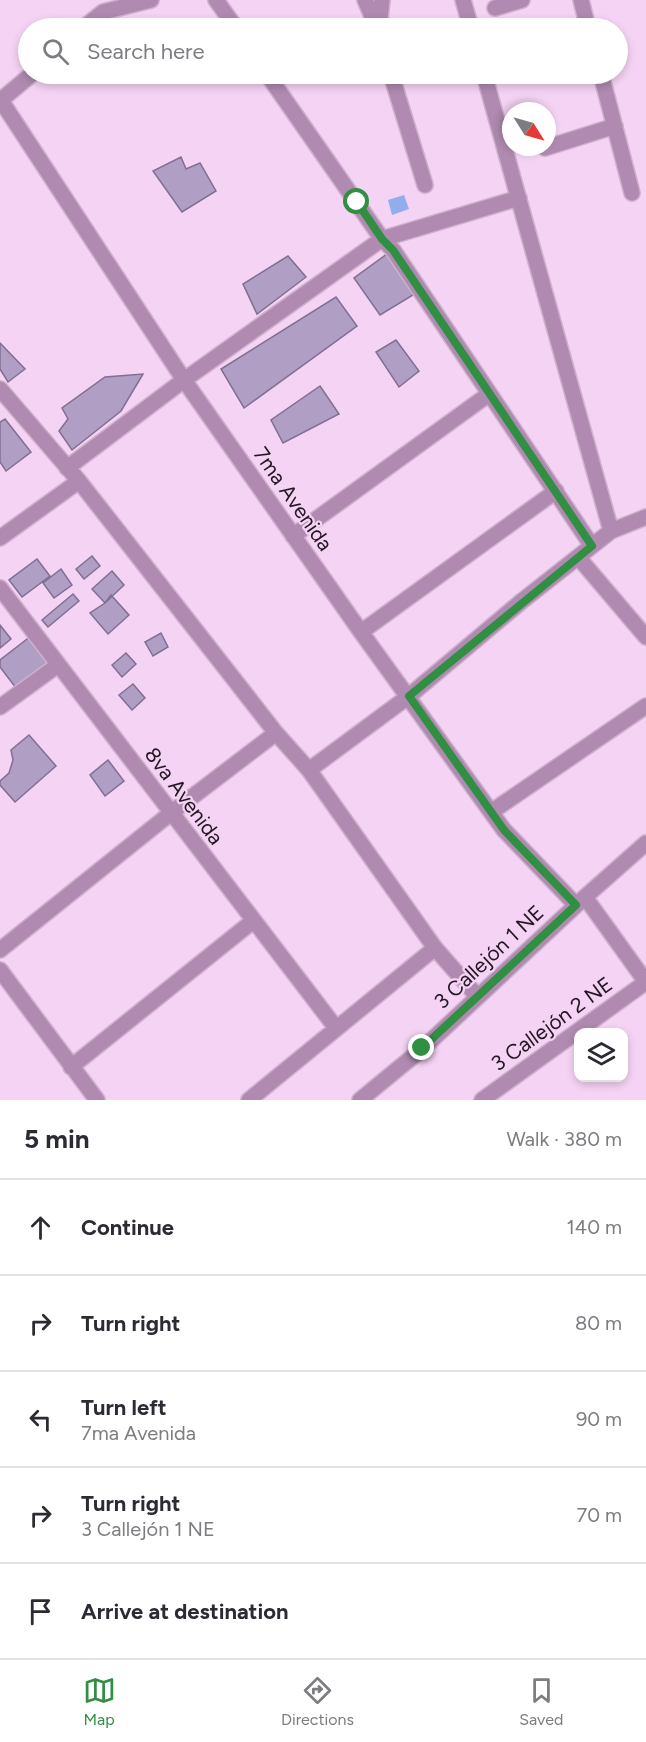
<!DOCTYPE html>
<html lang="en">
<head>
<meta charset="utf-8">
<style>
	:root { --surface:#fff; --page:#f2f2f3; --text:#2b2b33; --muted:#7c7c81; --line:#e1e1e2; --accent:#308f42 }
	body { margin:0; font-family:Figtree,sans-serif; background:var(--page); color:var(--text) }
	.controls { position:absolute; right:18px; bottom:18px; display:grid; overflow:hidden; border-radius:12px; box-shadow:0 3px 9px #0003 }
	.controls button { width:54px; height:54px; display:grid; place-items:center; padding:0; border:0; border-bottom:2px solid var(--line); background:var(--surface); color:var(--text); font:30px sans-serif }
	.compass { position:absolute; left:502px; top:102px; width:54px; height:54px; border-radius:50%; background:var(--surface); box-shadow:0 3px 9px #0003; rotate:127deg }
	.stop { position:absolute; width:18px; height:18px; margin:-14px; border:4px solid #308f42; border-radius:50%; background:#fff }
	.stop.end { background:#308f42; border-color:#fff; box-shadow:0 2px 6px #0008 }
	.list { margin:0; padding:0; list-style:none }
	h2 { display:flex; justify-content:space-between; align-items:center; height:78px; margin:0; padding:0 24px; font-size:26px }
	h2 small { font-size:20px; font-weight:400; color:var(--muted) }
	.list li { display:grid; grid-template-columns:39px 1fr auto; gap:18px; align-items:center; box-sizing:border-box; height:96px; padding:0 24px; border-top:2px solid var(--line) }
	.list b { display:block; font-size:22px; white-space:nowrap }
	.list p { margin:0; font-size:20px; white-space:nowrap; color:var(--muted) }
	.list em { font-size:20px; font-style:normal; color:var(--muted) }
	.icon { flex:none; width:33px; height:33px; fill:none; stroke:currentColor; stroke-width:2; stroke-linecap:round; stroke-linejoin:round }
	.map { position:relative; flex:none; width:646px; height:1100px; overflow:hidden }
	.search { position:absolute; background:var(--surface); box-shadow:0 3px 9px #0003; left:18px; right:18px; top:18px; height:66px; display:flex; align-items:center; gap:15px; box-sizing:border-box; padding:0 21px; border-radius:33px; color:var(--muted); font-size:22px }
	.sheet { height:558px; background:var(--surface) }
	nav { display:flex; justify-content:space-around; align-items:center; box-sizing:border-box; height:84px; border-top:2px solid var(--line); background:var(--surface); font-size:16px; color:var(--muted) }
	nav a { display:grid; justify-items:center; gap:3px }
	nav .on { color:var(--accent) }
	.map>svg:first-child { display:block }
</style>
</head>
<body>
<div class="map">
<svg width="646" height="1100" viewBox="0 0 646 1100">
	<rect width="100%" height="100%" fill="#f5d3f4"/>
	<path fill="#92adec" d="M404,195L409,209L392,215L388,200Z"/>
	<path fill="#b09ec4" stroke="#806f93" stroke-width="1.5" d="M181,157L186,169L200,163L216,191L182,212L153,171Z
		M391,251L413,295L380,315L354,278Z
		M288,256L306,277L257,314L243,284Z
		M336,297L357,326L244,408L221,369Z
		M396,340L419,371L399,387L376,352Z
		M0,343L25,369L8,382L0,369Z
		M143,374L121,411L72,450L59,431L68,419L62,408L105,377Z
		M320,386L339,414L283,443L271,420Z
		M5,419L31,452L6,471L0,462V422Z
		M92,556L100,566L84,579L76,569Z
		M37,559L50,576L22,597L9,580Z
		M61,569L72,585L54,598L43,583Z
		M112,571L124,585L105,603L92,589Z
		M73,594L79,601L48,627L42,620Z
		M111,595L129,615L108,634L90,613L105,603Z
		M0,625L11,639L0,648Z
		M161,633L168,647L153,656L145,642Z
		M31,636L51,661L16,688L0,667V660Z
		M126,653L136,664L122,677L112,665Z
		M133,684L145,698L132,710L119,695Z
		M29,735L56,766L15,802L0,785V781L9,773L13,760L11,750Z
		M108,760L124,781L105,796L90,775Z"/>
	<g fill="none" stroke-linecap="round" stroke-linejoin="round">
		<defs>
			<path id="minor" d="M216,0L236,28
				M365,0L377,28
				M463,0L471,28
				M581,0L588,28
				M495,8L522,0
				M83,28L103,12L151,0
				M379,28L382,0
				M267,74L382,239L393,250L592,546
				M391,74L425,185
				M484,74L611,531
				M601,74L632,193
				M0,99L184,380L361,632L504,830L576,905
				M1,100L32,74
				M545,148L615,126
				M0,389L79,481L276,733L309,770L435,948L477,996
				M67,468L184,380L382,239L519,198
				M293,536L489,394
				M0,538L79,481
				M578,557L646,637
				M0,588L336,1028
				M361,632L556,491
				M0,707L58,665
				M309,770L409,696L522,601L611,531L646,517
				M491,812L646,706
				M585,897L646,982
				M0,950L171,813L276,733
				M0,970L97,1100
				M71,1067L253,921
				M249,1100L435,948
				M360,1100L422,1049L585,897L646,843
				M482,1100L646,982"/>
		</defs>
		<use href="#minor" stroke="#cfb1ce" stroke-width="18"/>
		<use href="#minor" stroke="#b08ab0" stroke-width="15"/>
	</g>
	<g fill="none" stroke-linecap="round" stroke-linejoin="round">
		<path stroke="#308f42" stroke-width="8" d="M357,202L382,239L393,250L592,546L409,696L504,830L576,905L422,1048"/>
	</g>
	<g text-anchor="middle" stroke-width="4.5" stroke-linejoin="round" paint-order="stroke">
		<g font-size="21" fill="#231723" stroke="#f5d3f4">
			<text transform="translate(293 499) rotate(55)" y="7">7ma Avenida</text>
			<text transform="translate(184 796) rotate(53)" y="7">8va Avenida</text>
			<text transform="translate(489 957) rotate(-43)" y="7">3 Callejón 1 NE</text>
			<text transform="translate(552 1024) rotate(-36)" y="7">3 Callejón 2 NE</text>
		</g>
	</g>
</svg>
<div class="controls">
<button><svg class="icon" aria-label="layers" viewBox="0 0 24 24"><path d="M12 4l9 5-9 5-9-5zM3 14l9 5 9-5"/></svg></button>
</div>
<svg class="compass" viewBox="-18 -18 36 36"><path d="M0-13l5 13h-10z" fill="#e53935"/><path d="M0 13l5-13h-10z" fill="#7c7c81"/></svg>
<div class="stop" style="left:357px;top:202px"></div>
<div class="stop end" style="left:422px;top:1048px"></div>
<div class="search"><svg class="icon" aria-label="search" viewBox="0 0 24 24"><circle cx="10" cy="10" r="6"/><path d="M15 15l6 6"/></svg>Search here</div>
</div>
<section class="sheet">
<h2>5 min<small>Walk · 380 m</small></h2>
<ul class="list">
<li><svg class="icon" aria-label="ahead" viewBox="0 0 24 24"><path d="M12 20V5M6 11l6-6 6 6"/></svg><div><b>Continue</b></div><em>140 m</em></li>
<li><svg class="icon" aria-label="right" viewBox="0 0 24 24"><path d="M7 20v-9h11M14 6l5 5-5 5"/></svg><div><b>Turn right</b></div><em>80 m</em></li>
<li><svg class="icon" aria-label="left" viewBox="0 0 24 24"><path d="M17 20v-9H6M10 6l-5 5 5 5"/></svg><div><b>Turn left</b><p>7ma Avenida</p></div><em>90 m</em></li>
<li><svg class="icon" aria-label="right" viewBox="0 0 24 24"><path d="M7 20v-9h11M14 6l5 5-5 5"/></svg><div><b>Turn right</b><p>3 Callejón 1 NE</p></div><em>70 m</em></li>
<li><svg class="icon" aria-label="arrive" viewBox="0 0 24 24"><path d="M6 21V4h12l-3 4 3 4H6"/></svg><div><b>Arrive at destination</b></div></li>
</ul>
</section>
<nav>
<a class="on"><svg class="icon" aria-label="map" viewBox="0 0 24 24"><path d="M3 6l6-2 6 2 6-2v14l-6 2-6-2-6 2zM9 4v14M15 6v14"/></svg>Map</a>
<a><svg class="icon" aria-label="directions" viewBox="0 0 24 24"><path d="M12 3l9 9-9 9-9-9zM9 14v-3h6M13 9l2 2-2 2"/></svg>Directions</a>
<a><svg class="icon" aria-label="saved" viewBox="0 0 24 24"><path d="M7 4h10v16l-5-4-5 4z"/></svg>Saved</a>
</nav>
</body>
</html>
